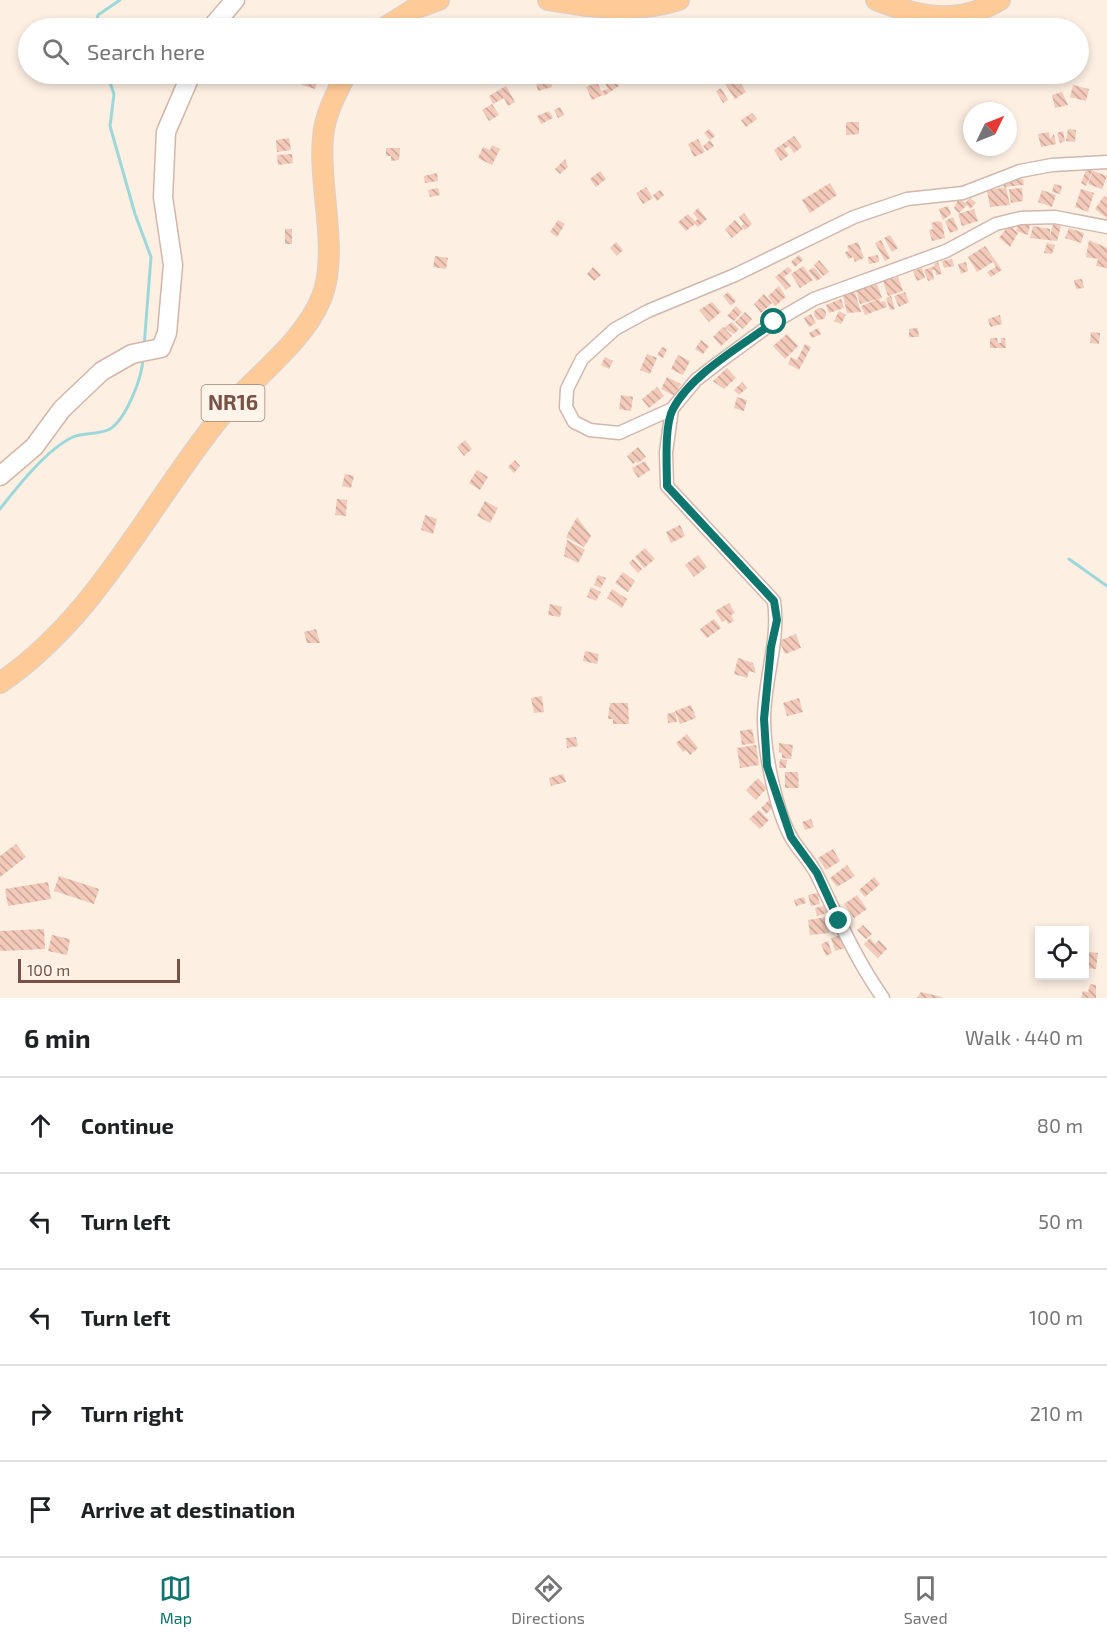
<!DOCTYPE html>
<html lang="en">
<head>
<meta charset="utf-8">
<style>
	:root { --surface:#fff; --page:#f2f2f2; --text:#202124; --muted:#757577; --line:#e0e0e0; --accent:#0f766e }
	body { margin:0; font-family:"Exo 2",sans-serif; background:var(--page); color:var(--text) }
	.controls { position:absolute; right:18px; bottom:18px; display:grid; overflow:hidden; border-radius:0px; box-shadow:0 3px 9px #0003 }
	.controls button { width:54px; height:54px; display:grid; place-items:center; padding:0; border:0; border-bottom:2px solid var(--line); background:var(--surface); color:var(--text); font:30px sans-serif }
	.compass { position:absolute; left:963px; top:102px; width:54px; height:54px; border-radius:50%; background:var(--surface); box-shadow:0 3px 9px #0003; rotate:47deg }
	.scale { position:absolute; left:18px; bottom:15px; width:162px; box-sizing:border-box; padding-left:6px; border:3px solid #765248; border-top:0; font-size:16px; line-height:21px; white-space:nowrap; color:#765248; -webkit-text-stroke:4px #fff4e9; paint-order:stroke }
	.stop { position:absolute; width:18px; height:18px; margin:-14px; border:4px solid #0f766e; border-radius:50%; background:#fff }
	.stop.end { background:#0f766e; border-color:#fff; box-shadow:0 2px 6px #0008 }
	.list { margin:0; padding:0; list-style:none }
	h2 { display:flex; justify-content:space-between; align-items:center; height:78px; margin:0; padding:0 24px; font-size:26px }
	h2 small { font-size:20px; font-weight:400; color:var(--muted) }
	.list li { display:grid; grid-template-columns:39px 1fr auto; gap:18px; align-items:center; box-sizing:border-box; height:96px; padding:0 24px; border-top:2px solid var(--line) }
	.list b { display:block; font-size:22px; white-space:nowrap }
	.list em { font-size:20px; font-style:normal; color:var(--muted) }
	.icon { flex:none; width:33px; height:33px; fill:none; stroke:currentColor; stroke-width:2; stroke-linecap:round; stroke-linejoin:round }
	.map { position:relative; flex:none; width:1107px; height:998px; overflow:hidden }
	.search { position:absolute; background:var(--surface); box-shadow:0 3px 9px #0003; left:18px; right:18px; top:18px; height:66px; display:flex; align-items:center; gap:15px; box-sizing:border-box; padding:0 21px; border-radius:33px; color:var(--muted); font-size:22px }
	.sheet { height:558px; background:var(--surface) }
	nav { display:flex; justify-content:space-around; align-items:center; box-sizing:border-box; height:84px; border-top:2px solid var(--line); background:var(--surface); font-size:16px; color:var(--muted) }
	nav a { display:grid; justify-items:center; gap:3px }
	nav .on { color:var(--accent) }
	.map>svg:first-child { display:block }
</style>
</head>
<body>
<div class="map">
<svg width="1107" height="998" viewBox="0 0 1107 998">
	<defs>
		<pattern id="building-back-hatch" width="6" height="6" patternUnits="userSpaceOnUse" patternTransform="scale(1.5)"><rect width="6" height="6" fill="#f3c9b9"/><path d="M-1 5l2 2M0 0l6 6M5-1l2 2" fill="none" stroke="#c9a698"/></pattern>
	</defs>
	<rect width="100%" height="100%" fill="#fdefe2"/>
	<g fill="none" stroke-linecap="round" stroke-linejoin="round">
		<path stroke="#9cd8d9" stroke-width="3" d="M95,28L98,15L120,0
			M107,74L114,94L110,126L135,214L151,257L144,347
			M0,509C17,487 47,449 73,437C84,432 100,435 110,429C126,419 142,378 143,359
			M1069,559L1107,586"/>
	</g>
	<path fill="url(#building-back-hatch)" d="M305,74H320L315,89L302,85Z
		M589,74H613L619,86L604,96L602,91L608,89L601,76L593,81Z
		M549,76L552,87L538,91L535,79Z
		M737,77L746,92L735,99L725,84Z
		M597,82L603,95L592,100L586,87Z
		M1073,85L1089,89L1086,101L1070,97Z
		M506,86L515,102L508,106L504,98L493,104L489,96Z
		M721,88L728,100L723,103L716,91Z
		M1062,92L1068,105L1055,108L1052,95Z
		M492,104L499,115L489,121L482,110Z
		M560,107L564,115L558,118L554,110Z
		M549,111L553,118L541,124L537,116Z
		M752,113L757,119L746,127L741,120Z
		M846,122H859V134L846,135Z
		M709,129L715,136L710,140L704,133Z
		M1068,129L1076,130L1075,142L1066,141Z
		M1063,131L1065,141L1060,143L1057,133Z
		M1049,132L1050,139L1054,134L1056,144L1041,147L1038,134Z
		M794,136L802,147L794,153L789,146L784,149L789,155L781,161L774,150Z
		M289,138L291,150L277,152L276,140Z
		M698,139L705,152L694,157L688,144Z
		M710,140L714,146L707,151L703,146Z
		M492,145L500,149L492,165L478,158L483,147L490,150Z
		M386,148H400L399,160L391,161V156H386Z
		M292,154L293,163L278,165L277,155Z
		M565,159L568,167L560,174L555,169Z
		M1087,168L1093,170L1086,186L1081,183Z
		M600,171L606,179L596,187L590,179Z
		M1093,171L1107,176L1102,189L1088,184Z
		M437,173L438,181L425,183L424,176Z
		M1023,179L1024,185L1004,187V180Z
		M830,183L837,195L810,213L802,200Z
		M1054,184L1062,186L1060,194L1052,192Z
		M646,187L653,198L643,204L636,193Z
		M1006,187L1010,205L990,207L987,191Z
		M438,188L440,195L430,197L428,190Z
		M1022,188L1023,201L1011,203L1009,189Z
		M1081,189L1094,193L1088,212L1075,207Z
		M660,190L664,195L657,201L653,195Z
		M1042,190L1056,195L1052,207L1038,202Z
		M1104,196L1107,198V218L1095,209Z
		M959,198L965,203L970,198L976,203L970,209L967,205L959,213L954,208Z
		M948,206L951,214L943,220L939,209Z
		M698,208L707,219L698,227L695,224L686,231L678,222L688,214L695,221L698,219L693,213Z
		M974,209L978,221L962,226L958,214Z
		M744,213L752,224L745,230L741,226L744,224L739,217Z
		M953,217L958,230L950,233L945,221Z
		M558,220L565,224L557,237L550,232Z
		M735,220L743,229L732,238L725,229Z
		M938,221L942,223L945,238L932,241L929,230L933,229L931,223Z
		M1018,223L1030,225L1028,235L1016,231Z
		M1053,224L1061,226L1057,241L1030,238L1033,226L1050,229V236Z
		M1009,225L1018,233L1010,247L999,238Z
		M1069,228L1084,233L1081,243L1065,238Z
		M285,229H292V244H285Z
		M890,235L898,248L892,252L884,238Z
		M881,240L890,258L885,261L875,243Z
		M1089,240L1107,248V268L1096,266L1098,259L1086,257Z
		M616,242L623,250L617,256L610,248Z
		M858,242L864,258L855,262L853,257L848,259L845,252L849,251L847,246Z
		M1047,243L1055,245L1052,254L1044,253Z
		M985,246L1002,270L991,277L987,272L996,267L993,262L977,272L968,257Z
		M799,255L803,260L795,267L791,262Z
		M878,255L879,262L869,264L868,257Z
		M435,256L448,258L446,269L433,267Z
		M952,259L954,266L944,268L942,261Z
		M819,260L829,272L823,276L814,265Z
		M938,262L942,274L936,275L935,270H932L934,279L928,281L924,270L935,266L934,264Z
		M966,262L968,271L961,274L958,264Z
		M803,266L813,280L800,288L791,274Z
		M593,267L601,275L594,281L587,274Z
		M788,267L792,271L784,277L791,286L786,290L775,277Z
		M814,267L822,277L817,281L808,271Z
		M922,268L925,278L917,281L913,271Z
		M894,275V278L898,277L903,291L888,296L883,281Z
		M1082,279L1084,288L1076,289L1074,280Z
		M877,284L882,298L860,304L856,290Z
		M779,286L786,297L775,306L768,296Z
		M854,289L861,312L847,313L842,292Z
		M728,292L736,301L731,306L723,296Z
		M905,292L909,302L899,307L894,296Z
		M764,294L772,303L761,313L754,304Z
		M891,296L895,309L890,310L886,298Z
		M841,299L844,308L829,313L826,305Z
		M879,299L880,302L885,301L887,307L865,315L861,306Z
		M712,302L721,312L709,322L699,310Z
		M736,306L742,312L734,321L727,316Z
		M814 314a6 6 0 1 1 12 0a6 6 0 1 1-12 0Z
		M839,311L846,315L841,324L834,321Z
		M745,312L752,319L743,329L735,322Z
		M811,314L816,323L809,327L804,318Z
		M1000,315L1002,324L990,327L988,319Z
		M732,322L739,329L734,334L724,328Z
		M723,327L732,336L721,346L713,337Z
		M818,328L821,334L812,338L809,333Z
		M918,328L919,337H909V329Z
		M1091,332L1100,333L1099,344L1090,343Z
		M787,334L798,346L785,359L773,346Z
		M990,338H997L998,343H1001V338H1005L1006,348H990Z
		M701,340L709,346L703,354L695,349Z
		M805,344L811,347L799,370L788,364L791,357L797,360Z
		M662,347L667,349L663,358L657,355Z
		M647,354L657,358L650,374L640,370Z
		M678,355L690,361L683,375L671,369Z
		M605,357L613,361L609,369L601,365Z
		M727,368L736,378L724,389L713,381Z
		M667,377L681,384L675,396L661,389Z
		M742,382L747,388L739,395L734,390Z
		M657,387L664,396L649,408L642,399Z
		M621,395L633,397L631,411L619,409Z
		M737,397L747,400L744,411L734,408Z
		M465,440L472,449L464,456L457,447Z
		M638,447L646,457L638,463L636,461L633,464L627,456Z
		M515,460L520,466L514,473L508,467Z
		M645,461L650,470L638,478L632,468Z
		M477,470L488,477L480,490L469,483Z
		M345,474L354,476L351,488L342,486Z
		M337,499L347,500L346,516L335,515Z
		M485,501L498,508L490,523L477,516Z
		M425,515L437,519L433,534L421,530Z
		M577,517L591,536L584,547L566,537Z
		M680,525L685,536L671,543L666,532Z
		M567,540L585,550L578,563L564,556Z
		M645,548L655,559L644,568L635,557Z
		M698,555L707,567L694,577L685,565Z
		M633,559L642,569L638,573L629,563Z
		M623,572L635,581L628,592L615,583Z
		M598,575L606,578L601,588L594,585Z
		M591,587L601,592L596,601L587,597Z
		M612,589L627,599L622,608L607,598Z
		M729,603L735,613L731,615L734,621L728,624L726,620L722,622L715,611Z
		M550,604L562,607L560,617L548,615Z
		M714,619L721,628L707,638L700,629Z
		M316,629L320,643H307L304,632Z
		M796,634L801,648L785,654L779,641Z
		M585,651L599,654L597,664L583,661Z
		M738,658L753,663L756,673L749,671L747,678L734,674Z
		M542,696L544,712L534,713L531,698Z
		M799,698L803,712L787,716L783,703Z
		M610,703H628L629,724H613V719H608Z
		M691,705L696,718L680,724L675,711Z
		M675,712L677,722L668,723L667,714Z
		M752,729L755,743L742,745L740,731Z
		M687,734L698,748L690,755L686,750L683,752L676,743Z
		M576,737L578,746L567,748L566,738Z
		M779,743L793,745L791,759L782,758V753L779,752Z
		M756,745L759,765L740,768L737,748Z
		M780,759L787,760L786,768H779Z
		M785,772H798L799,788H785Z
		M563,774L566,782L551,786L549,778Z
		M758,778L767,788L756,800L746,790Z
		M771,798L777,804L766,814L761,808Z
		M759,810L769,820L760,829L749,819Z
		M811,819L814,827L805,830L802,822Z
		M16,844L26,857L0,877V856Z
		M833,849L840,861L826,870L818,858Z
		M847,865L855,876L837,887L830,878Z
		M59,876L99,889L94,904L54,891Z
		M874,877L880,884L865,897L859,890Z
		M48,882L51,899L8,906L5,889Z
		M822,892L823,896L818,897L820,904L811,906L808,895Z
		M857,895L867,909L854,918L844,904Z
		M804,897L806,903L796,906L794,900Z
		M827,905L830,912L817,916L815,908Z
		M827,917L829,933L810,935L808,920Z
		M863,925L872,934L866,939L857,930Z
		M44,929L45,949L0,951V931Z
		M52,935L70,939L67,955L48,951Z
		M841,935L845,948L835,951L831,938Z
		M870,938L875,944L879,940L887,949L878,958L864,944Z
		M828,941L832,953L826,956L821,944Z
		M1089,952L1098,953L1096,969L1087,968Z
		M1090,984L1096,985V998H1081L1083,991L1088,992Z
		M921,992L942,997V998H917Z"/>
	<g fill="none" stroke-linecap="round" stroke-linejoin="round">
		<defs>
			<path id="minor" d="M672,409L619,433L590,430L574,422L566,407L567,389L582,359L615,329L648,311L735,275L854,217L907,199L963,193L1020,171L1052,165L1107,162
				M883,998C856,960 838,918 818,877C812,863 800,852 792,839C776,812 764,751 764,719C764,680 780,639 774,601L667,486L666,452L672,409L696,380L718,363L774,322L814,299L946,251L996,224L1021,218L1055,217L1107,227"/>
			<path id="secondary" d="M211,28L235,0
				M0,476L34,447L62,409L102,371L132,354L161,348L167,333L173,265L163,197L166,132L191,74"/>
			<path id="primary" d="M548,0C594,8 634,14 679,0
				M876,0C919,17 958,26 1000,0
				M384,28L414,9L439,0
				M0,683C98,616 148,506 221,416C251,380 303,343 321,299C340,254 318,186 323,137C325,114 336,94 346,74"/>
		</defs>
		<use href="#minor" stroke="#d1b7ac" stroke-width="15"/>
		<use href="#secondary" stroke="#d4b6a9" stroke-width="21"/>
		<use href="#primary" stroke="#d9cfcc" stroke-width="22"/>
		<use href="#minor" stroke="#fff" stroke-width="12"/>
		<use href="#secondary" stroke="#fff" stroke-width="18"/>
		<use href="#primary" stroke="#fecb98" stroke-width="20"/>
	</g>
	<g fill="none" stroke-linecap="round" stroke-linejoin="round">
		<path stroke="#0f766e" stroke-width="8" d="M774,322C743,345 691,374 673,409C664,425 667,467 667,486L774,601L777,620L771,647L764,719L767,766L791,837L817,873L839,921"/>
	</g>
	<g text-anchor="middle" stroke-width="4.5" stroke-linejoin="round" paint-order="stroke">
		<rect fill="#fff4e9" stroke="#9f8378" stroke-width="1.5" x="201.5" y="385" width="63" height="36" rx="4.5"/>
		<g font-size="21" font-weight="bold" fill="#765248">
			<text x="233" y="410">NR16</text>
		</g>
	</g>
</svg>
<div class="controls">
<button><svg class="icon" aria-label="locate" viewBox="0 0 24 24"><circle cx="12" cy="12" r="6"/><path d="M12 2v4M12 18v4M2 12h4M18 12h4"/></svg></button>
</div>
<svg class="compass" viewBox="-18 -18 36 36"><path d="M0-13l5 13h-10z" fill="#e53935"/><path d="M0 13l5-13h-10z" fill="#757577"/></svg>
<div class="scale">100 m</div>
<div class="stop" style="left:774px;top:322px"></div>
<div class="stop end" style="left:839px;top:921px"></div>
<div class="search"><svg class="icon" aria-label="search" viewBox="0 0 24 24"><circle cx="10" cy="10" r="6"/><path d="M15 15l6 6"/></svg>Search here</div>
</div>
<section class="sheet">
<h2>6 min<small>Walk · 440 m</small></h2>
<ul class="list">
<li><svg class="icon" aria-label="ahead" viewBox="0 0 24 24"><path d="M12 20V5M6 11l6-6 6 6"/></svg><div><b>Continue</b></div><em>80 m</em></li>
<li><svg class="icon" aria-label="left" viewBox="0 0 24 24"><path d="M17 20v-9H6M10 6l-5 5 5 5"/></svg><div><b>Turn left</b></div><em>50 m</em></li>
<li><svg class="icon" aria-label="left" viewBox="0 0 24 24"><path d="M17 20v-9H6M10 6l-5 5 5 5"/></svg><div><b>Turn left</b></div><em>100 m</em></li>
<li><svg class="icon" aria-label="right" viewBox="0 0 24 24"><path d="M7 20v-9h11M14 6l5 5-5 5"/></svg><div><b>Turn right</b></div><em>210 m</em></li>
<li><svg class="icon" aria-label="arrive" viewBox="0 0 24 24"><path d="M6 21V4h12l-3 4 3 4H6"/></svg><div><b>Arrive at destination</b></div></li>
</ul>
</section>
<nav>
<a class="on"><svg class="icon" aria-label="map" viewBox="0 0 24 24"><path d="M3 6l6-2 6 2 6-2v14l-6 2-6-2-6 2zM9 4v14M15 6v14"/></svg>Map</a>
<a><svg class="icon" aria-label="directions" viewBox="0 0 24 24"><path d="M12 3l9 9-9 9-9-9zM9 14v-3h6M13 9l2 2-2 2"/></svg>Directions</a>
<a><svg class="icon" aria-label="saved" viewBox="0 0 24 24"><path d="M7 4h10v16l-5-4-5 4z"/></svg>Saved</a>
</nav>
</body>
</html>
